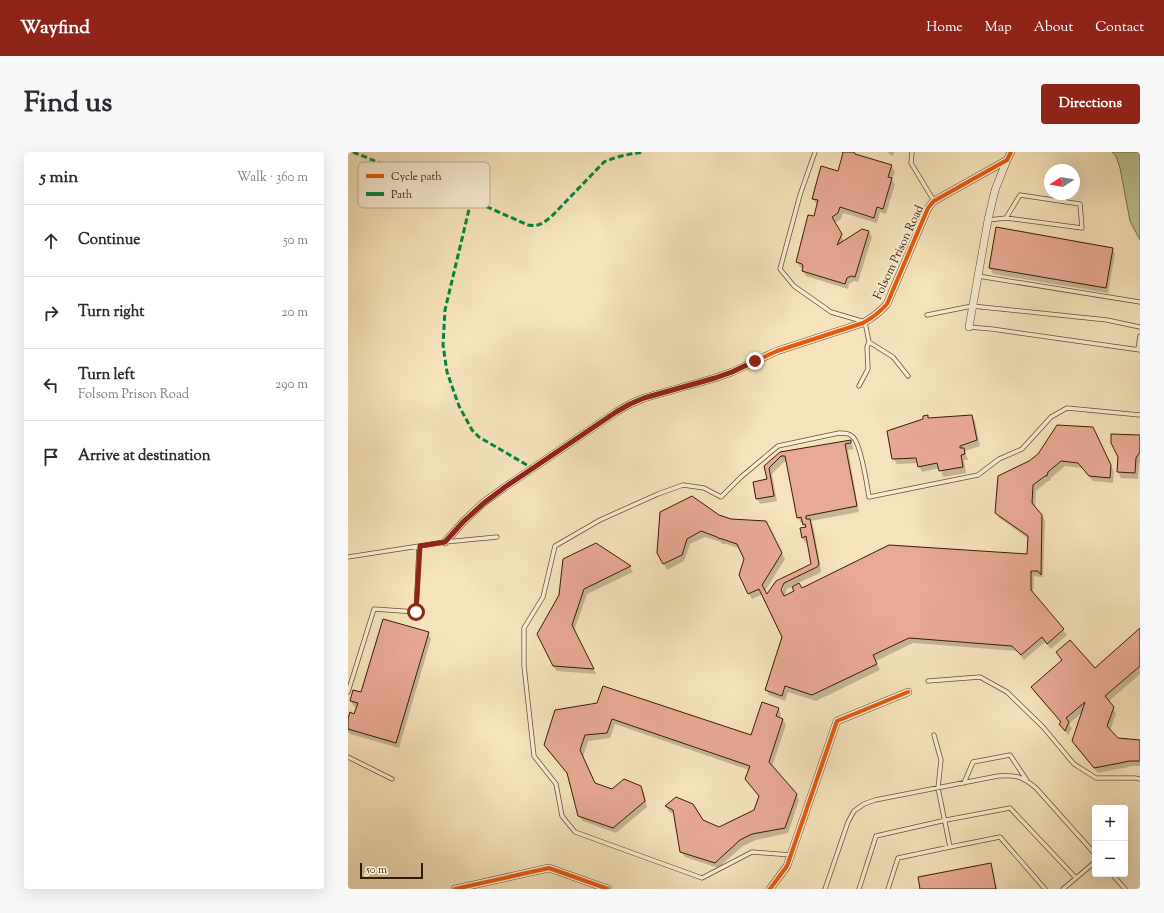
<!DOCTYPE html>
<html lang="en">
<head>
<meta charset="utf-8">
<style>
	:root { --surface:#fff; --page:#f7f7f7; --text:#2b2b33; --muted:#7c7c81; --line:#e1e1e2; --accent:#8f2418 }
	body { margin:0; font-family:"Sorts Mill Goudy",serif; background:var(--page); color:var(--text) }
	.controls { position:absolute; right:12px; bottom:12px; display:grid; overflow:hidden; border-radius:4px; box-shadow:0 4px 16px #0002 }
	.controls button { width:36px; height:36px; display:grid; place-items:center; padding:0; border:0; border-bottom:1px solid var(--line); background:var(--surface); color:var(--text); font:20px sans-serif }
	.compass { position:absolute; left:696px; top:12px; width:36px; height:36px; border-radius:50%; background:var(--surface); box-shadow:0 4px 16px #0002; rotate:259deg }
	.scale { position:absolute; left:12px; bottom:10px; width:63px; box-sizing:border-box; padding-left:4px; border:2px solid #361b04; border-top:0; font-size:11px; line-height:14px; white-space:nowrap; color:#361b04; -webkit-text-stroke:3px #f9edd3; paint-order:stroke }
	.stop { position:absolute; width:12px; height:12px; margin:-9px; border:3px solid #8f2418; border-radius:50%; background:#fff }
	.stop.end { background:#8f2418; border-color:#fff; box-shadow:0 1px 4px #0008 }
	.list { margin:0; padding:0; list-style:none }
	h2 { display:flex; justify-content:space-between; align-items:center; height:52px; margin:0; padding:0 16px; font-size:17px }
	h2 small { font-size:13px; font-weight:400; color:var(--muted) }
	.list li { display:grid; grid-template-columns:26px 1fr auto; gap:12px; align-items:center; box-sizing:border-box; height:72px; padding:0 16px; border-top:1px solid var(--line) }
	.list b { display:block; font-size:15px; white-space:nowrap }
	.list p { margin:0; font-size:13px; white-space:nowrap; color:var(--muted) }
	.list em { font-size:13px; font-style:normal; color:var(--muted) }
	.icon { flex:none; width:22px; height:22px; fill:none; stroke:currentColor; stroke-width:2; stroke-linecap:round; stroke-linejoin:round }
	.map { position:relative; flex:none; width:792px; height:737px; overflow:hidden; border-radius:4px }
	header { display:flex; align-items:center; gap:24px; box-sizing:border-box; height:56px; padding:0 20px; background:var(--accent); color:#fff }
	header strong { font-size:19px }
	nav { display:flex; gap:22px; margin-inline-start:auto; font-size:14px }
	.intro { display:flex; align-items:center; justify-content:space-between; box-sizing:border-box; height:96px; padding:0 24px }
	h1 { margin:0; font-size:28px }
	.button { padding:10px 18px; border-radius:4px; background:var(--accent); color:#fff; font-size:14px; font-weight:700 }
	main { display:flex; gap:24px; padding:0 24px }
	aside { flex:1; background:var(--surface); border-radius:4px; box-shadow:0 4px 16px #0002 }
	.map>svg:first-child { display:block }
</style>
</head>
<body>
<header>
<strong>Wayfind</strong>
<nav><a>Home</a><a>Map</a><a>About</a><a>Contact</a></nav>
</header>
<div class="intro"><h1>Find us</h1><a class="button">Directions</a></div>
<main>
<aside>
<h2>5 min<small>Walk · 360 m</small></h2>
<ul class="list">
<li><svg class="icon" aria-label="ahead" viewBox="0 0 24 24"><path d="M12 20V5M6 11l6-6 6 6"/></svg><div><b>Continue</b></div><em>50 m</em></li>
<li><svg class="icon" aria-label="right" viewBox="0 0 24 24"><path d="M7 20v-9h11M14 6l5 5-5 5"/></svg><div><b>Turn right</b></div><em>20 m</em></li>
<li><svg class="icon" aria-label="left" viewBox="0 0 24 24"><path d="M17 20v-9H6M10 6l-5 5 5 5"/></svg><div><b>Turn left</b><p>Folsom Prison Road</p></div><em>290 m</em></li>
<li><svg class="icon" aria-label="arrive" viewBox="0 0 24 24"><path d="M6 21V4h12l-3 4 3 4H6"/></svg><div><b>Arrive at destination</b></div></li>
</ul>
</aside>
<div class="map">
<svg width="792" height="737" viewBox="0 0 792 737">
	<rect width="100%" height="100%" fill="#f6e3bb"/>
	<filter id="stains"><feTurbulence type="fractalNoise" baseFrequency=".005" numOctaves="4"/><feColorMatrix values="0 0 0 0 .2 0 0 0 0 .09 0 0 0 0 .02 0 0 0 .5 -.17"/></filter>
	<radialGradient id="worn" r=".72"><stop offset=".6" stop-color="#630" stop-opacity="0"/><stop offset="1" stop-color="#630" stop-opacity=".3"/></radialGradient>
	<path fill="#bbc491" stroke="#78704a" d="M764,0H792V88L782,69L772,16L768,4Z"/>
	<path fill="#0003" fill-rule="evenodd" d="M496,0H505L507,3L543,14L547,20L544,28L547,32L538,62L532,60L529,71L495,61L493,67L486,71L496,89L521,80L524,85L510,130L506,129L501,132L500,137L458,124L455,119L456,117L452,115L449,110L466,65L470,53L468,52L465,47L491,20Z
		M540,0H546L545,4L542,3Z
		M649,76L764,97L767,102L760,141L645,122L642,116Z
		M579,264L581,267L623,264L627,269L632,294L617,299L620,308H616L618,321L595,325L592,316L574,320L570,311L549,312L545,306Z
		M747,282L766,320L765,331L745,329L734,316L717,314L703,326L702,329H700L688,339L687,356L694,363L697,369L695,426L694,425L686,424L685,442L715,478L719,483L703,497L697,490L676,508L669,499L565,491L528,509L532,518L468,549L440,540L437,549L421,543L418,538L436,485L415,442L404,447L401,442L392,423L397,407L393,397L378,392H374L373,390L357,385L342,392L336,409L319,418L310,401L371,364L383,368L421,376L437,407L417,439L419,444L429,430L464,413L460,390L458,391L454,386L458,376L455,371H453L450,366L439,309L436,310L424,322L429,349L412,352L409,347L406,331L420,328L417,315L432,301L502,289L506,297L500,298L511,360L463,369L465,373L473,418L472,421L450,431L454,437L680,403L681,387L651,366L648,361ZM434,433H436L433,443H431ZM445,434L448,439L436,445L439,437Z
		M792,284V310L791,312L790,327L773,326L770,320L771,305Z
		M248,392L282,415L285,420L239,442L226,479L248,522L209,519L205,514L212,443Z
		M792,477V522L760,550L768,561L762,579L769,587L792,589V614H785L750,621L728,595L725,589L734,560L721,572L724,576L720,583L712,572L714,571L687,541L684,535L714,509L709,501L747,517Z
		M80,481L83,487L51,596L2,582L0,579V571L7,563L9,555H6L3,549L14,541Z
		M430,556L433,562L432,567L435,568L438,573L424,615L448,642L451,648L440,681L408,688L395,694L370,716L337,705L333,699L327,662L321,660L318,654L371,676L406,658L412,645L402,632L401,618L267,572L262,586L240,589L235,605L247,632L264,638L293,635L296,641L299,655L268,681L235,669L231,664L221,623L200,599L197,593L208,559L404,584Z
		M642,713L645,718L649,737H573Z"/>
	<path fill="#e9aa95" stroke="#361b04" d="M494,0H506L507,2L544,13L540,25L544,26L535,57L529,55L526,66L492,55L490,61L484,65L494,82L489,93L514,77L521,79L507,125L503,124L499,126L497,132L454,119L455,114L454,112L448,110L460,63L466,64L470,48L464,47L473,14L490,19L495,1Z
		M648,75L765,96L758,136L641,116Z
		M580,263V266L624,263L629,288L612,294V296H616L617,302L613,303L615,315L591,319L589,311L570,315L568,306L544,307L539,279L575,267V264Z
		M709,273L745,275L763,313L762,326L741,324L730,311L713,309L700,320L699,324H697L685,333L684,351L694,363L693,423L690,419H683V438L716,477L699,492L694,485L673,503L664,494L561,486L525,503L529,512L464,543L437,534L434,544L417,538L434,485L411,437L400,442L391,423L396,407L389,392L374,387L370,386L369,385L353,379L339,387L334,403L315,412L309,401L312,360L344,344L371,363L383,367L418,369L434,401L414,433L419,442L428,429L463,412L458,384L454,386L452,376L458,375L457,372L455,373L453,365L449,366L437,304H433L421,316L426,344L408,347L405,330L419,327L416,314L432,300L503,288V291L497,292L509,354L458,364V367H462L471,412L469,415L436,431L433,438L436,444L446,439L444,435L451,431L454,436L541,393L679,402L680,384L647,361L650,324L681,309L690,302Z
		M763,282L792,283V300L788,306L787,321L769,320L770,305L763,291Z
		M248,391L283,414L236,437L224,473L246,517L205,514L189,482L211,443L215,407Z
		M35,467L81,480L48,591L0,577V567L2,560L6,562L10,551L2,549L5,538L13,540Z
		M792,476V514L757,544L766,555L759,574L770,586L792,588V609H782L746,616L724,589L737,550L718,566L721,570L717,579L711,572L713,570L683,535L714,508L708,500L722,488L747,516Z
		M255,534L403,583L414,550L431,556L428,564L435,567L421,610L449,642L437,676L404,682L392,688L367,711L332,700L325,658L317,654L328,645L345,652L355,668L371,675L406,658L411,644L397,627L402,614L264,567L259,581L237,583L232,598L247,631L264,637L276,627L293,634L297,649L265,676L230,664L219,621L196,593L207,558L249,551Z
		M643,711L648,737H572L570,725Z"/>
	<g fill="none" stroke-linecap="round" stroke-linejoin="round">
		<defs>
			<path id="service" d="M467,0L452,43L432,117L446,134L483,160L517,170L521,190
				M564,0L563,11L586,49
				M640,68L658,66L734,76L732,52L672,43L658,66
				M630,124L792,150
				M579,163L624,154L759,168L792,175
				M621,175L644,177L792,198
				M790,197L792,184
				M511,234L520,217L519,195L521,190L545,205L560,224
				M0,405L97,390L149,385
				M580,529L632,525L659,540L695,575L726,612L748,626H787L792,627
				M0,540L26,457L68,460L71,394
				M586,583L593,608L590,636L602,695
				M0,605L44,627
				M616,631L625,610L662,603L678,627
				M443,703L404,700L354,726L227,680L214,664L208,632L186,604L176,514V476L195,445L207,394L252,368L310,342L335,333L356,336L373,345L393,325L430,294L491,281C497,281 501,281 505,285C513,292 519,333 521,345L630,323L651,307L674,297L703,265L719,256L792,263
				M764,722L777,737
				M477,737L500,670L506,659L516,652L527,648L650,624C668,623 674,624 688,636L747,702
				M511,737L528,684L598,668L662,656L728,726
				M540,737L550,706L602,695L652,685L697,737
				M715,737L747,710"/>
			<path id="minor" d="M621,175L640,68L647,38L659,8
				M97,390L115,370L135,351L157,335L268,260L282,252L296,246L367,226L384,220L429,199L515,171C524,166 531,161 539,152L580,56L586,49L659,8L663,0
				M107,737L201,716L260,737
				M422,737L439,714L489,569L560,540"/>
		</defs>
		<use href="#service" stroke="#664d32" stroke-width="5"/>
		<use href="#minor" stroke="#664d32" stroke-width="8"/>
		<use href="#service" stroke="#f9edd3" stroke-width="3.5"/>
		<use href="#minor" stroke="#f9edd3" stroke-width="7"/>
		<path stroke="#00873e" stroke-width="3" stroke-dasharray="6 3" stroke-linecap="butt" d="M5,0L137,54L180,73C191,75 195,71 203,65L256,10C269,4 282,2 296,0
			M123,49L97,158L95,193L99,220L111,254L124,278L131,285L184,316"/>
		<defs>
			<path id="cycleway" d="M97,390L115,370L135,351L157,335L268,260L282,252L296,246L367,226L384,220L429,199L515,171C524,166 531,161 539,152L580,56L586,49L659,8L663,0
				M107,737L201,716L260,737
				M422,737L439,714L489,569L560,540"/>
		</defs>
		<use href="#cycleway" stroke="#f9edd3" stroke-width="6"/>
		<use href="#cycleway" stroke="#e8590c" stroke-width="4"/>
	</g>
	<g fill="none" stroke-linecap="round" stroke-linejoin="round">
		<path stroke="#8f2418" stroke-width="5" d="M68,460L72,394L97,390L115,370L136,351L157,335L268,260L282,252L296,246L367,226L384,220L407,209"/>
	</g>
	<g text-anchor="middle" stroke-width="4" stroke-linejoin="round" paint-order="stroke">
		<g font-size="12" fill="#361b04" stroke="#f9edd3">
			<text transform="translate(550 100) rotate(-65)" y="4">Folsom Prison Road</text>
		</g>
	</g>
	<rect x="10" y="10" width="132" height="46" rx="6" fill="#f9edd3" stroke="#beae95" stroke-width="1"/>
	<rect x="18" y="22" width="18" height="4" fill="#e8590c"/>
	<rect x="18" y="40" width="18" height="4" fill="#00873e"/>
	<g font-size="11" fill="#361b04">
		<text x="43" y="28">Cycle path</text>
		<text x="43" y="46">Path</text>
	</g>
	<rect width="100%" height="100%" filter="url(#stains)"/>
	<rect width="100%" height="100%" fill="url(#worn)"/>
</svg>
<div class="controls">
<button>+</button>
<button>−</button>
</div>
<svg class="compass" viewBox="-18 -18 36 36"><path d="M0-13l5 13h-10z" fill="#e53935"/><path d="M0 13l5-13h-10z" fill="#7c7c81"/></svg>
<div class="scale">50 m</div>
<div class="stop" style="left:68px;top:460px"></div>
<div class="stop end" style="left:407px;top:209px"></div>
</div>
</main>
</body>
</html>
